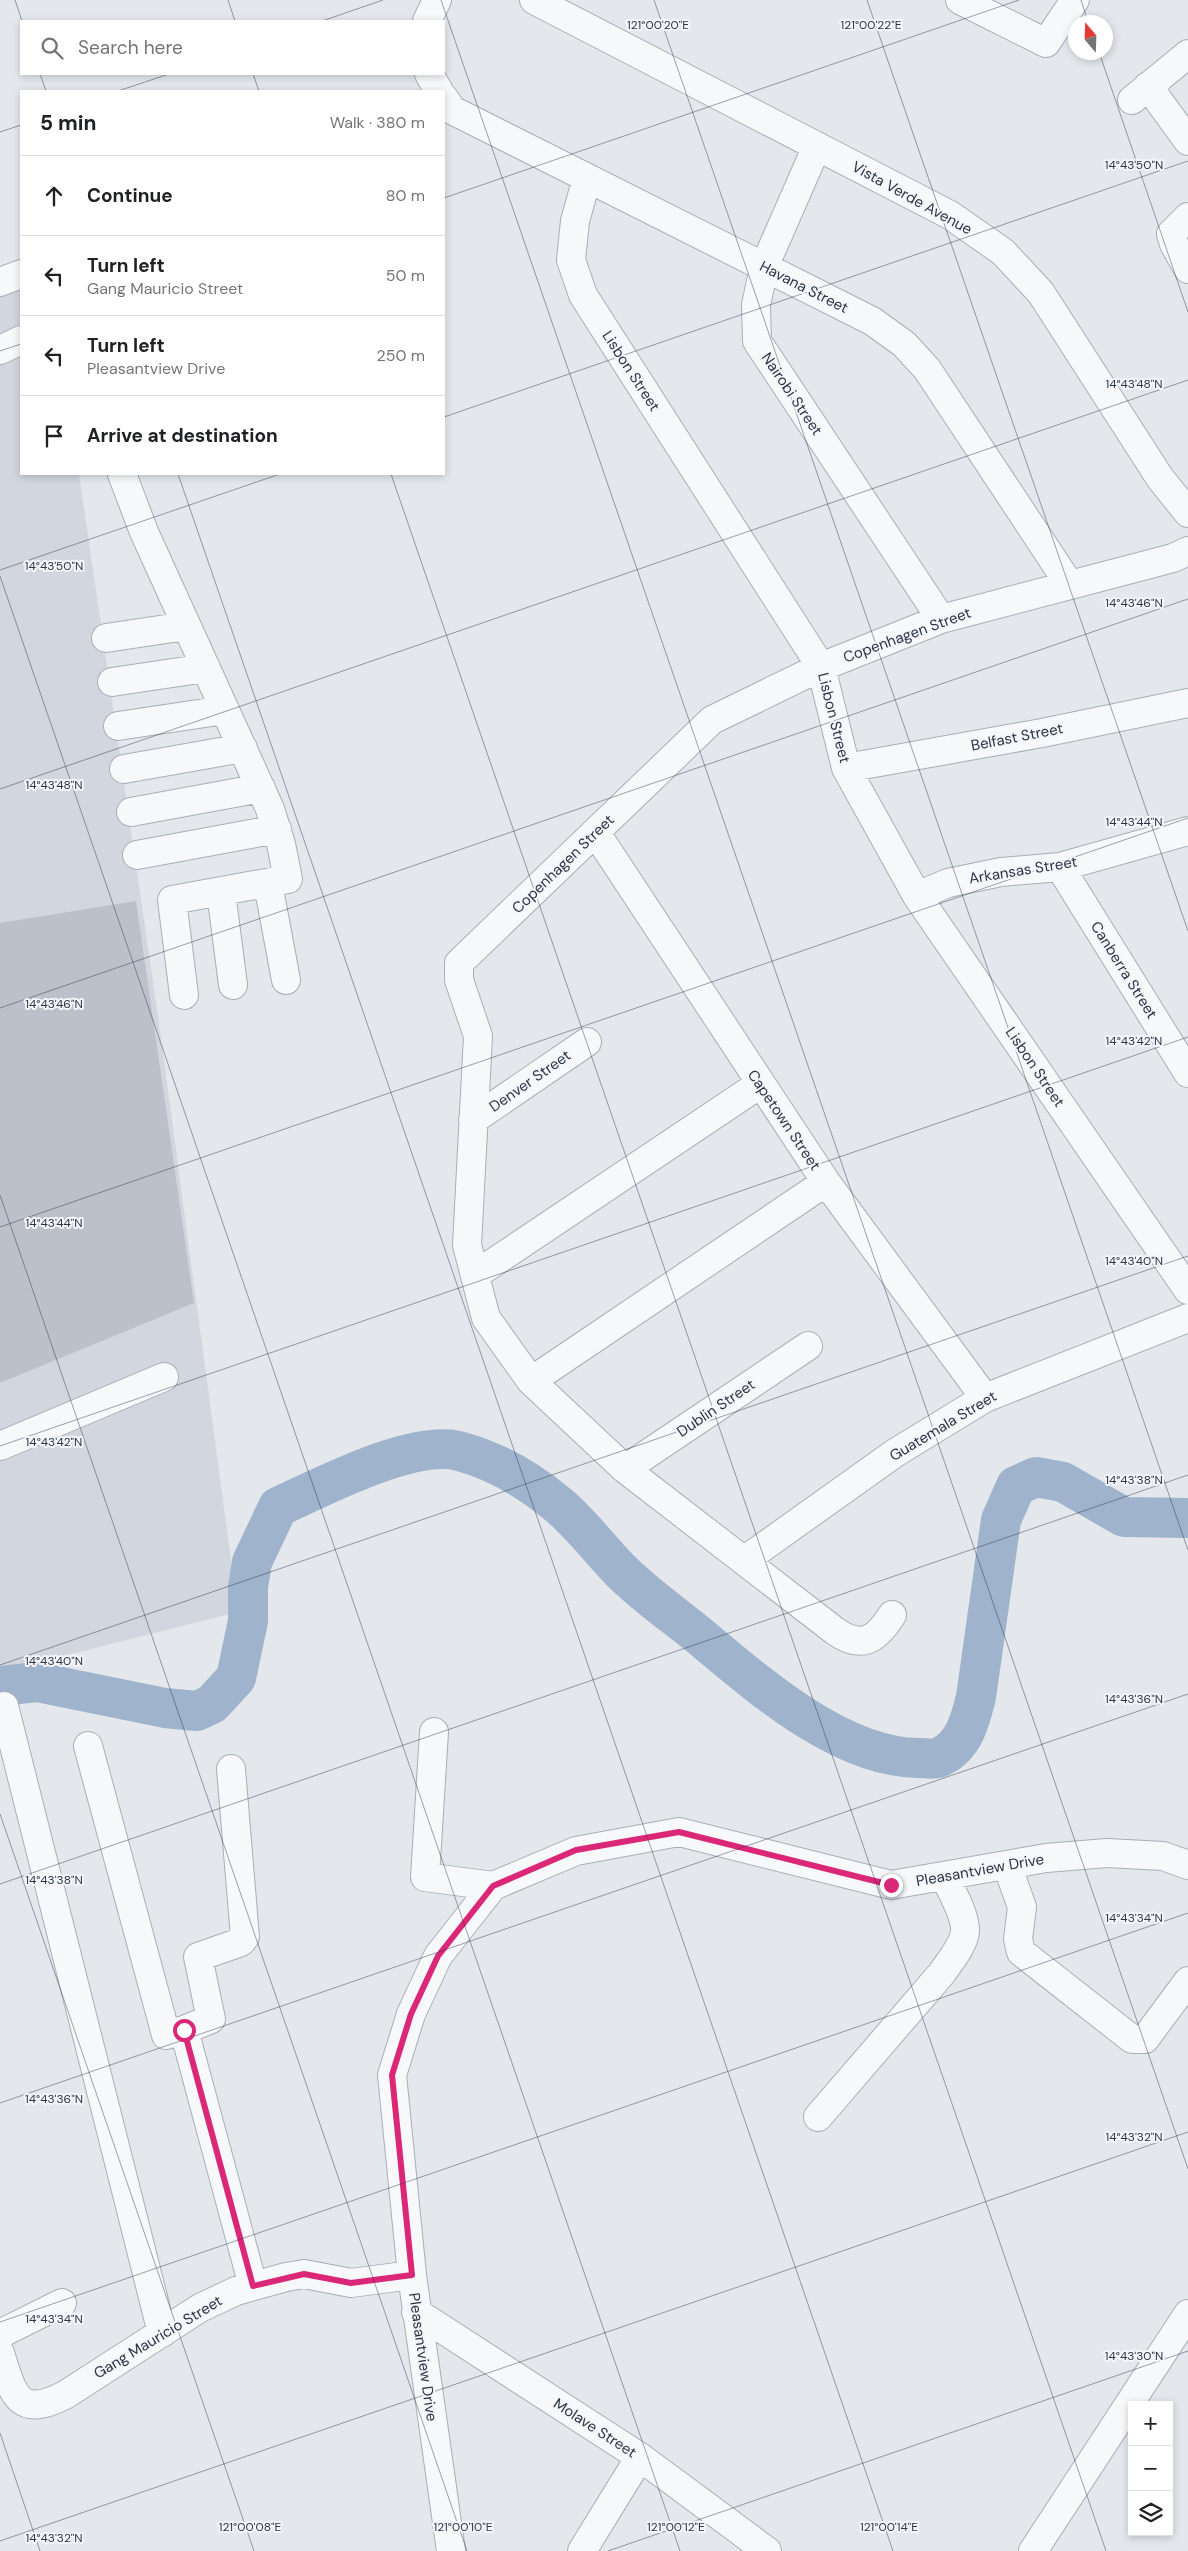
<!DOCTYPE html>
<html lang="en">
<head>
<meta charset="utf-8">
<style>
	:root { --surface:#fff; --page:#f6f6f6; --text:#202124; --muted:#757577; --line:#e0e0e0 }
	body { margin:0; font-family:"DM Sans",sans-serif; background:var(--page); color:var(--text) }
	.controls { position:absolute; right:15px; bottom:15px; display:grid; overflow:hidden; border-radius:0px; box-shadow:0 2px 8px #0003 }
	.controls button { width:45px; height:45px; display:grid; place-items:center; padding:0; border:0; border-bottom:1px solid var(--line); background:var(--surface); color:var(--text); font:25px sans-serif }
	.compass { position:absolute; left:1068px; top:15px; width:45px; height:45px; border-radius:50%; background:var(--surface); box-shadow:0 2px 8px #0003; rotate:341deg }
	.stop { position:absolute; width:15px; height:15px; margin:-11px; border:4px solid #db2777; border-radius:50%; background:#fff }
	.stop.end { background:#db2777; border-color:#fff; box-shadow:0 1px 5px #0008 }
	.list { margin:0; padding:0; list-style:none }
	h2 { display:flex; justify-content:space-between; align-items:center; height:65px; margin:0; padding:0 20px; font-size:21px }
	h2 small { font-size:16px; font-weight:400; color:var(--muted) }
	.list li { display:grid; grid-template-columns:32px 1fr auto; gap:15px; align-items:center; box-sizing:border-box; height:80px; padding:0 20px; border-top:1px solid var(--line) }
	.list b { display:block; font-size:19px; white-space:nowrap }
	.list p { margin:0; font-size:16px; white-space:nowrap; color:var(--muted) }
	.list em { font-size:16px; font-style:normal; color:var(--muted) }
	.icon { flex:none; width:28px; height:28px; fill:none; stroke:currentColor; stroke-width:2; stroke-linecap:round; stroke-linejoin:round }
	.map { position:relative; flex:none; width:1188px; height:2551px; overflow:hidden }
	.search { position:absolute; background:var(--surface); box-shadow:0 2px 8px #0003; left:20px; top:20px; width:425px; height:55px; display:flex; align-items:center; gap:12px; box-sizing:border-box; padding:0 18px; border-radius:0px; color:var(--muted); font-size:19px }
	.panel { position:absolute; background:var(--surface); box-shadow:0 2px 8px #0003; left:20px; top:90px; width:425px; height:385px; border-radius:0px }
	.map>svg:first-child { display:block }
</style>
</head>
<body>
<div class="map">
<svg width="1188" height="2551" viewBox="0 0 1188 2551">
	<rect width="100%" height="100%" fill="#e4e7ec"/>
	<path fill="#d2d6de" d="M21,286V474H79L157,1009L238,1612L0,1672V294Z"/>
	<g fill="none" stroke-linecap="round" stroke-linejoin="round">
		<path stroke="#9fb4cc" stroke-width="40" d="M0,1686L37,1682L165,1708L197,1711L212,1704L236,1678L248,1621V1587L252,1562L278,1507C322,1487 413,1439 459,1451C496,1461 527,1479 556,1503C580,1522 599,1549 621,1571C644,1594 671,1613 696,1633C755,1682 839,1758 919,1758C925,1758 935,1760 940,1757C964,1746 970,1721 976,1697L1001,1520L1016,1486L1036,1477L1063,1482L1124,1517L1188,1518"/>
	</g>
	<path fill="#bbc0ca" d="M136,901L194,1303L0,1383V923Z"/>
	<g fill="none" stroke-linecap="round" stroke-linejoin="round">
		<defs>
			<path id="minor" d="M534,0L950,215L1003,252L1041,293L1160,478L1188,513
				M960,0L1046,43L1075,0
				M427,21L437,0
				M429,74L439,91
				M1148,86L1188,141
				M444,98L452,110L872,321L904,344L927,369L1069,584
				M1132,100L1188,54
				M817,146L764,267L756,305L757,341L941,619
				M587,178L575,221L571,260L583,295L821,667L846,768L917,896L1188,1290
				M1188,217L1171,234L1174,244L1188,269
				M0,282L21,274
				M0,350L21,340
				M122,474L144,532L270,809L281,844L288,879L172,900L184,995
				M106,638L186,626
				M112,682L206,668
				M118,726L225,710
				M846,768L1042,733L1188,703
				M124,769L243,748
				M131,812L261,788
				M596,833L826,1182L985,1398
				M137,855L277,829
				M1060,867L1188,1073
				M268,884L286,980
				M221,892L233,985
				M917,896L948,883L1001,872L1060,867L1188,831
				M473,1120L587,1042
				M475,1275L760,1084
				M531,1381L826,1182
				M0,1446L164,1377
				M625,1469L808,1346
				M745,1560L895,1453L985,1398L1188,1318
				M892,1615C876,1640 862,1650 835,1631L625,1469L531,1381L486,1318L467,1245L478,1036L459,980V963L712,720L821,667L941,619L1173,558L1188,551
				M4,1706L162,2333
				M434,1732L425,1877L493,1886
				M88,1746L166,2035L184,2030L253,2286
				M1007,1865L1022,1907L1018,1939L1021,1952L1132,2039H1145L1188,1981
				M184,2030L211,2019L198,1957L241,1942L245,1937L231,1769
				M818,2117L942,1973C950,1961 964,1945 965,1931C966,1916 951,1890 944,1876
				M416,2312L640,2457L767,2551
				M0,2334L62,2303
				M0,2353C13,2395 18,2419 65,2395L200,2308L236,2291L286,2277L304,2274L351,2283L412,2275
				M451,2551L412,2275L392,2075L411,2014L438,1956L493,1886L576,1851L679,1832L891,1885L1046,1858L1107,1853L1163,1856L1188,1865
				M582,2551L640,2457
				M1033,2551L1188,2314"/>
		</defs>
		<use href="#minor" stroke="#a9aeb7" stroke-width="30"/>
		<use href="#minor" stroke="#f7f8fa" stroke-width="28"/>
	</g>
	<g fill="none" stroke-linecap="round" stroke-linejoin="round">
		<path stroke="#db2777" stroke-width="6" d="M184,2030L253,2286L304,2274L351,2283L412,2275L392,2075L411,2014L438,1956L493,1886L576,1850L679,1832L891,1885"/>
	</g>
	<path fill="none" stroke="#2b3445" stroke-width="1" stroke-opacity="0.45" d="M15,0L22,21M228,0L235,21M441,0L1188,2169M654,0L1188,1550M867,0L1188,931M1081,0L1088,22M322,21L383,0M1099,52L1188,312M40,74L46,91M253,74L259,91M118,91L169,74M0,132L21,125M444,198L1019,0M0,351L21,344M444,417L1188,161M178,474L893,2551M391,474L1106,2551M0,570L280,474M0,576L680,2551M0,789L1188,380M0,1008L1188,599M0,1195L467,2551M0,1227L1188,818M0,1446L1188,1037M0,1665L1188,1256M0,1814L254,2551M0,1884L1188,1475M0,2103L1188,1694M0,2322L1188,1913M0,2433L40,2551M0,2541L1188,2132M608,2551L1188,2351"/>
	<g text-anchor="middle" stroke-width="4" stroke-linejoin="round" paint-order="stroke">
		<g font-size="15" fill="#2b3445" stroke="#f4f6f9">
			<text transform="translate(912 198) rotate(29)" y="5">Vista Verde Avenue</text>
			<text transform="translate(804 287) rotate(27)" y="5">Havana Street</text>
			<text transform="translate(631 371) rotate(57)" y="5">Lisbon Street</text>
			<text transform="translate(792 394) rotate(56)" y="5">Nairobi Street</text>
			<text transform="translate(907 635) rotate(-20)" y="5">Copenhagen Street</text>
			<text transform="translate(834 718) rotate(76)" y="5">Lisbon Street</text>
			<text transform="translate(1017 737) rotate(-11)" y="5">Belfast Street</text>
			<text transform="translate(563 864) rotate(-44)" y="5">Copenhagen Street</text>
			<text transform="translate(1023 870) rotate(-9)" y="5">Arkansas Street</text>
			<text transform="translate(1124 970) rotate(58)" y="5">Canberra Street</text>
			<text transform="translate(1035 1067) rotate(56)" y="5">Lisbon Street</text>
			<text transform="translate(530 1081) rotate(-35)" y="5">Denver Street</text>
			<text transform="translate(784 1120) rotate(56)" y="5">Capetown Street</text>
			<text transform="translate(716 1408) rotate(-34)" y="5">Dublin Street</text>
			<text transform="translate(943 1426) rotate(-31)" y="5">Guatemala Street</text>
			<text transform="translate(980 1870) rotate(-10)" y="5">Pleasantview Drive</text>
			<text transform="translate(158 2337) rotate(-31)" y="5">Gang Mauricio Street</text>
			<text transform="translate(423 2357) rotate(82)" y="5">Pleasantview Drive</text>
			<text transform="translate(595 2428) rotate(33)" y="5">Molave Street</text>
		</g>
	</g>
	<g font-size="12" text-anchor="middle" fill="#2b3445" stroke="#f4f6f9" stroke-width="4" stroke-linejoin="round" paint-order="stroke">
		<text x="658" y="29">121°00'20"E</text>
		<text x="871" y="29">121°00'22"E</text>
		<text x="1134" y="169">14°43'50"N</text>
		<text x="1134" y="388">14°43'48"N</text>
		<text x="54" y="570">14°43'50"N</text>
		<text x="1134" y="607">14°43'46"N</text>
		<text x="54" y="789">14°43'48"N</text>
		<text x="1134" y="826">14°43'44"N</text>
		<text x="54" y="1008">14°43'46"N</text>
		<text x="1134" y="1045">14°43'42"N</text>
		<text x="54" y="1227">14°43'44"N</text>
		<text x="1134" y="1265">14°43'40"N</text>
		<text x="54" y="1446">14°43'42"N</text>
		<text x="1134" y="1484">14°43'38"N</text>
		<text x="54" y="1665">14°43'40"N</text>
		<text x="1134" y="1703">14°43'36"N</text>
		<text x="54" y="1884">14°43'38"N</text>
		<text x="1134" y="1922">14°43'34"N</text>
		<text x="54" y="2103">14°43'36"N</text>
		<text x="1134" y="2141">14°43'32"N</text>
		<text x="54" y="2323">14°43'34"N</text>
		<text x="1134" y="2360">14°43'30"N</text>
		<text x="250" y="2531">121°00'08"E</text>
		<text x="463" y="2531">121°00'10"E</text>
		<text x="676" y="2531">121°00'12"E</text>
		<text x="889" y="2531">121°00'14"E</text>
		<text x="54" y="2542">14°43'32"N</text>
	</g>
</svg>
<div class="controls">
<button>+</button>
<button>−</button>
<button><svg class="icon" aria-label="layers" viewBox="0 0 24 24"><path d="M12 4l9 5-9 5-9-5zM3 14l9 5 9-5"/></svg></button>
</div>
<svg class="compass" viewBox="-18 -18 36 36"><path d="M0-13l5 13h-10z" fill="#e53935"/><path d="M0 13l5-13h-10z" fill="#757577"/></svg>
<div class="stop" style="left:184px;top:2030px"></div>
<div class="stop end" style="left:891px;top:1885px"></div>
<div class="search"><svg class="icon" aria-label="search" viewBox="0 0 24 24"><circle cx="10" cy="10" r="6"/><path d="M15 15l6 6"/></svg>Search here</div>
<section class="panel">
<h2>5 min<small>Walk · 380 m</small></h2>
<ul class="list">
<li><svg class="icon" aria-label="ahead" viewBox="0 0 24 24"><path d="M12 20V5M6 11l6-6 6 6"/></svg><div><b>Continue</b></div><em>80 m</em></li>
<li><svg class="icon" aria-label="left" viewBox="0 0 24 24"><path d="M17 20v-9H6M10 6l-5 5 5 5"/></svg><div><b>Turn left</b><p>Gang Mauricio Street</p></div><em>50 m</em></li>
<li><svg class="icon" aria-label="left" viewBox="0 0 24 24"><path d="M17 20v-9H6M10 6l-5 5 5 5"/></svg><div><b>Turn left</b><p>Pleasantview Drive</p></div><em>250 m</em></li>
<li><svg class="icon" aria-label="arrive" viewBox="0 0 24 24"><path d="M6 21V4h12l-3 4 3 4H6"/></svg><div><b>Arrive at destination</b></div></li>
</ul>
</section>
</div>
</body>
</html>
